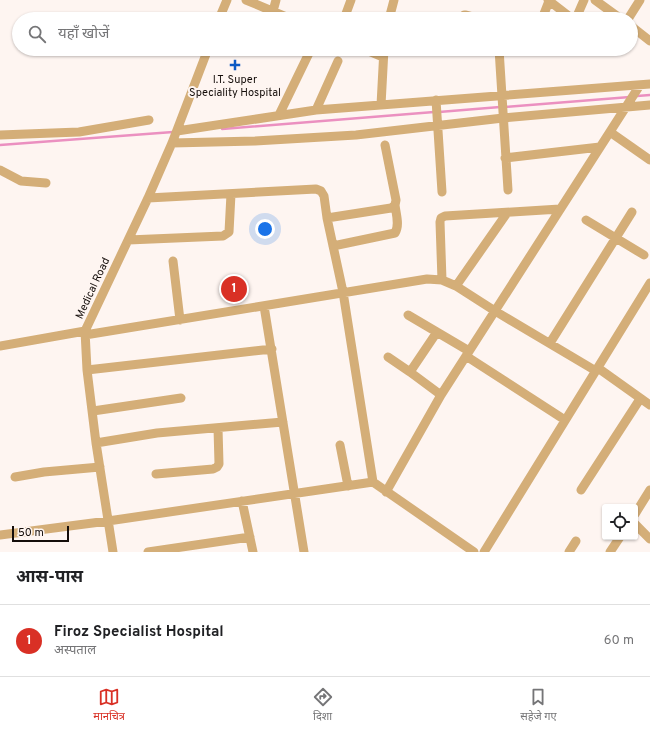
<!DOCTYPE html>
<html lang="hi">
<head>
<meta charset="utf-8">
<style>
	:root { --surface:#fff; --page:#f2f2f2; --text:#202124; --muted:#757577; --line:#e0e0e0; --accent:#d93025 }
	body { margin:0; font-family:Overpass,"Noto Sans Devanagari",sans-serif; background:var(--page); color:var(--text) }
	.controls { position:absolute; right:12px; bottom:12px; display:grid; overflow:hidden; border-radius:4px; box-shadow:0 1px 3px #0004 }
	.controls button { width:36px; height:36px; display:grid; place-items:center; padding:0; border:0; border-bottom:1px solid var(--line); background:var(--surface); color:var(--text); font:20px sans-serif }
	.scale { position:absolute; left:12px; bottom:10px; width:57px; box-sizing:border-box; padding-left:4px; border:2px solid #140d0a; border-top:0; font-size:11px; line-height:14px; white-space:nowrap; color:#140d0a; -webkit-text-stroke:3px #fef5f1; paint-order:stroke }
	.you { position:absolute; left:265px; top:229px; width:14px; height:14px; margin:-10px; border:3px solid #fff; border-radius:50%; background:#1a73e8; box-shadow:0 0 0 6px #1a73e833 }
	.badge { display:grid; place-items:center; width:26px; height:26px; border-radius:50%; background:var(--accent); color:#fff; font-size:13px; font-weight:700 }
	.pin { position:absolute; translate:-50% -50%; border:2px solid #fff; box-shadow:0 1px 4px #0006 }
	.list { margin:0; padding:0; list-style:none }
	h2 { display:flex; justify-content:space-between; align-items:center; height:52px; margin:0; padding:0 16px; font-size:17px }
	h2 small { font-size:13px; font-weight:400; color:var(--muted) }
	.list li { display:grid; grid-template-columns:26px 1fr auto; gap:12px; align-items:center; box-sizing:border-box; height:72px; padding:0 16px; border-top:1px solid var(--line) }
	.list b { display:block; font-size:15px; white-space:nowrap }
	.list p { margin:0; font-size:13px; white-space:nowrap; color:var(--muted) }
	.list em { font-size:13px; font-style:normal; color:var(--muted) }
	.icon { flex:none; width:22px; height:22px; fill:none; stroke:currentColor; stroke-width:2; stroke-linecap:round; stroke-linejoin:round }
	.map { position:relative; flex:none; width:650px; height:552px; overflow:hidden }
	.search { position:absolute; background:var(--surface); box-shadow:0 1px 3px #0004; left:12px; right:12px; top:12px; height:44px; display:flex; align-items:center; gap:10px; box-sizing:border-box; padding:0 14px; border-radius:22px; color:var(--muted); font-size:15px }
	.sheet { height:124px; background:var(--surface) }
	nav { display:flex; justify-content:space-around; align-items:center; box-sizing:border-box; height:56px; border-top:1px solid var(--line); background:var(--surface); font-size:11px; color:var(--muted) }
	nav a { display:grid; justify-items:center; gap:2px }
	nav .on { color:var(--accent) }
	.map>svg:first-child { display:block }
</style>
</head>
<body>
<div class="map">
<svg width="650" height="552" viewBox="0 0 650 552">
	<rect width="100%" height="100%" fill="#fef5f1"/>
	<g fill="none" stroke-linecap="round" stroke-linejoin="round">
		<path stroke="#eb90c0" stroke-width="2.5" d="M637,96L650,95
			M505,107L630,97
			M439,112L500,107
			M222,129L434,112
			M0,145L173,132"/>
		<path stroke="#d4ae78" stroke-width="9" d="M246,0L291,19
			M548,0L570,17L574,18L577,16L584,0
			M595,0L621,19
			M273,11L276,0
			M219,19L227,0
			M344,19L351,0
			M389,19L394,0
			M461,19L464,15H466L481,19
			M542,19L549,1
			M628,19L640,0
			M631,26L650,41
			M364,49L383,57
			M499,49L508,190
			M436,100L442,192
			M381,105L384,49
			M316,110L338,61
			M279,115L311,49
			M177,131L316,110L650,84
			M610,132L650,160
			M0,135L79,132L149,120
			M172,143L255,141L356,135L503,118L650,105
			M385,145L396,200L395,205L391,208L327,218L343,292L373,482L474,552
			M505,158L600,147
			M0,170L21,181L46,183
			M148,198L316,189L321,191L324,196L327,218
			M586,220L644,255
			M128,240L223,236L229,232L231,194
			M333,246L395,233C400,225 396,214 395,205
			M173,261L180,320
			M442,280L440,222L441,218L445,216L560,209
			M456,286L507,213
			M264,306L304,552
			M408,315L469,351
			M437,332L410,372L441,395
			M85,335L427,279L442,280L456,286L495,311L596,371
			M550,343L632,212
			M0,346L85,331
			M466,356L565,420
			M388,357L410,372
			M598,368L650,405
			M87,370L272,349
			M93,411L181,398
			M96,443L157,433L283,422
			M340,445L348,486
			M156,474L213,469L217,467L219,464L218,428
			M15,477L44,472L100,467
			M581,490L640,399
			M386,492L441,395L640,85
			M242,501L253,552
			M635,514L650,490
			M635,524L650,539
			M0,535L108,521L373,482
			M113,552L96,443L87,370L85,331L148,198L172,143L208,49
			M148,552L250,537
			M484,552L650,283
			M569,552L576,541
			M610,552L620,537"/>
	</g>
	<path fill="#0c5ac4" stroke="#fef5f1" stroke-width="1.5" d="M233 59h4v4h4v4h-4v4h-4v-4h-4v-4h4z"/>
	<g text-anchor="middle" stroke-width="4" stroke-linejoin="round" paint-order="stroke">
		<g font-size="11" fill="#140d0a" stroke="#fef5f1">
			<text x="235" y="83">I.T. Super<tspan x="235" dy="13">Speciality Hospital</tspan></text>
		</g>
		<g font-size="11" fill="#140d0a" stroke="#fef5f1">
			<text transform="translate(92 288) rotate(-65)" y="4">Medical Road</text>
		</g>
	</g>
</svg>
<div class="controls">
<button><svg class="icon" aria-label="locate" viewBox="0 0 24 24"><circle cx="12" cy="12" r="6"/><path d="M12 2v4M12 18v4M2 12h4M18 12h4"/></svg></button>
</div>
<div class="scale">50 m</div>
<div class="you"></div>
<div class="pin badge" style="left:234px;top:289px">1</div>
<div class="search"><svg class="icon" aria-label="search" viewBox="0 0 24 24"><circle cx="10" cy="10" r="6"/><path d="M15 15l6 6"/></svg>यहाँ खोजें</div>
</div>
<section class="sheet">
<h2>आस-पास<small></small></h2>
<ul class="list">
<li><span class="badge">1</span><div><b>Firoz Specialist Hospital</b><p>अस्पताल</p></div><em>60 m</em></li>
</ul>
</section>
<nav>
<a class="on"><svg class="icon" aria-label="map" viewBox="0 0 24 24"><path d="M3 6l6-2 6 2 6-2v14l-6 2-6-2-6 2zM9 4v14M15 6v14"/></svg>मानचित्र</a>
<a><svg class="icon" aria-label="directions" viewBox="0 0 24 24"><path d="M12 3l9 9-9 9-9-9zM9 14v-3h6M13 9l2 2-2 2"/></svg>दिशा</a>
<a><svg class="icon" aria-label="saved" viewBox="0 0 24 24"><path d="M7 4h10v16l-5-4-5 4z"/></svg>सहेजे गए</a>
</nav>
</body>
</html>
